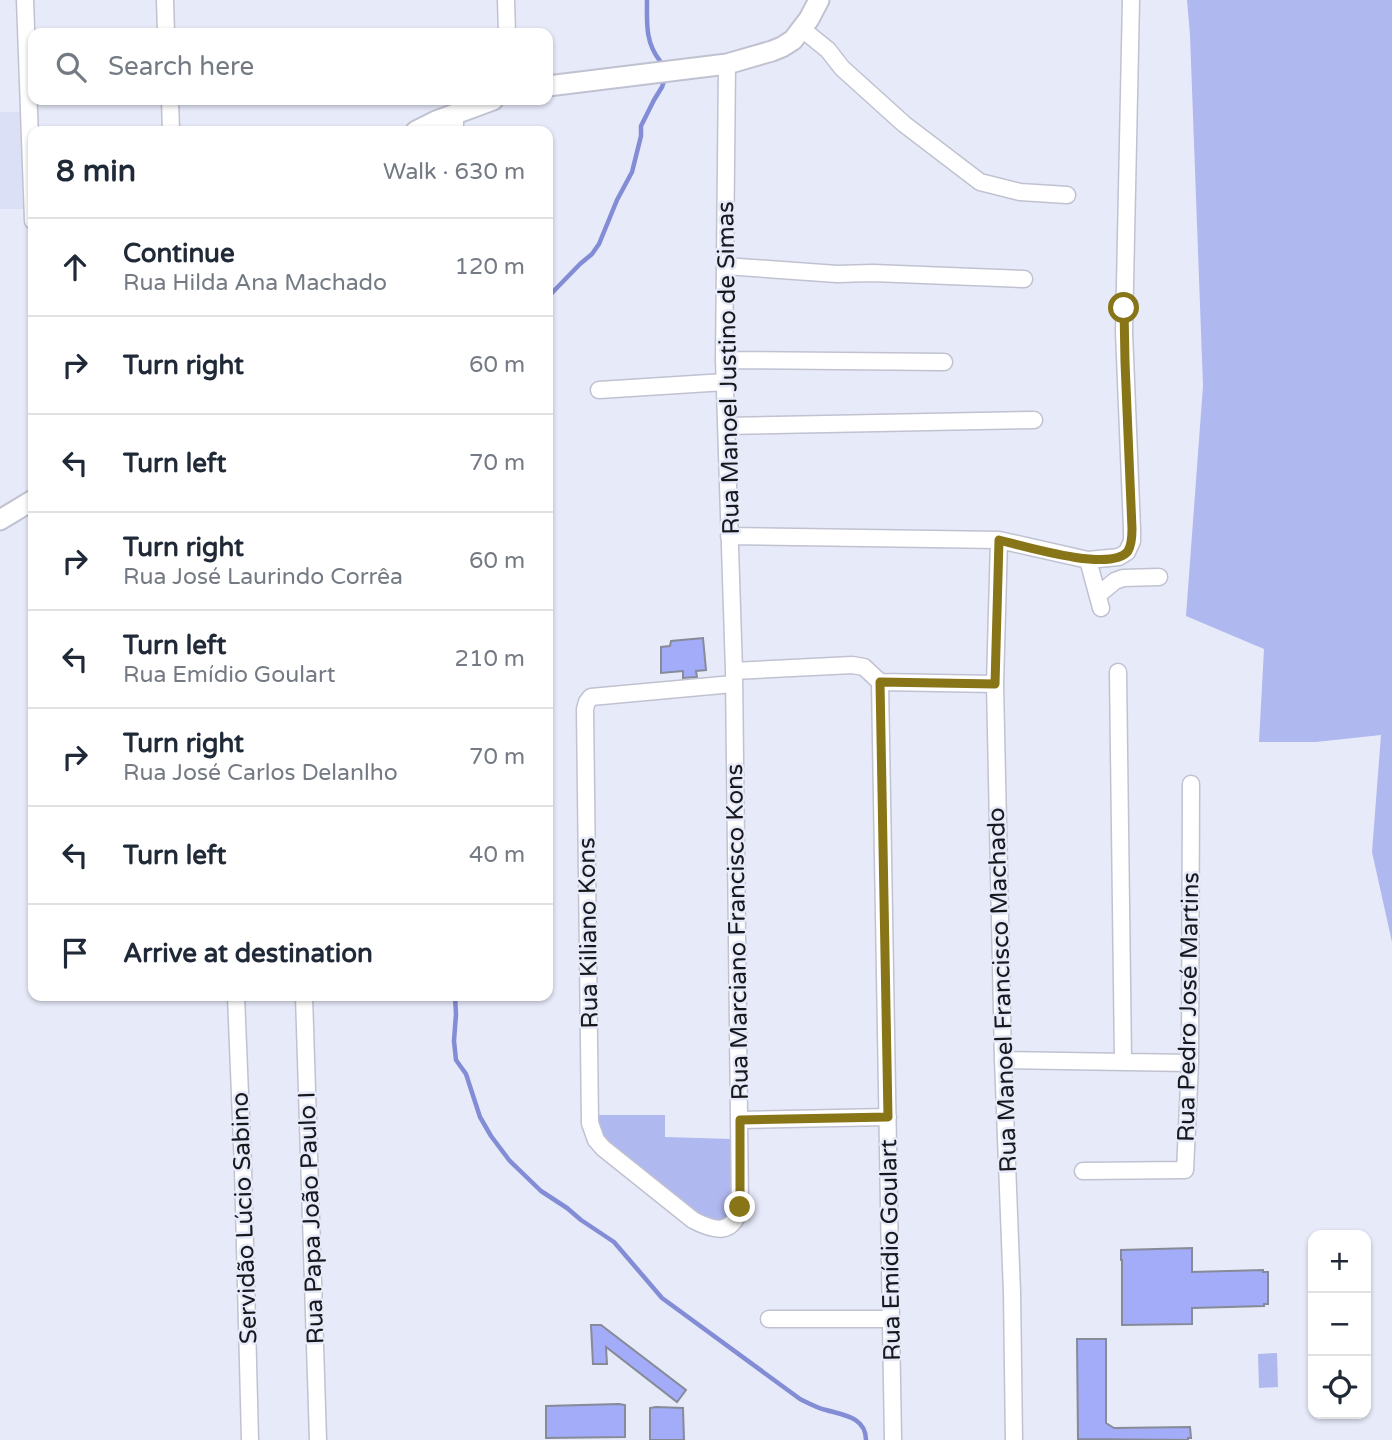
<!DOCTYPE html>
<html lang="en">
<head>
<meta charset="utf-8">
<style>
	:root { --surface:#fff; --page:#f6f6f7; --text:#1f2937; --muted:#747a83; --line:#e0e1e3 }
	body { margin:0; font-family:"Varela Round",sans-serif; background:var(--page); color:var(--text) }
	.controls { position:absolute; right:21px; bottom:21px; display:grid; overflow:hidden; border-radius:14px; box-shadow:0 2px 5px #0004 }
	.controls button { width:63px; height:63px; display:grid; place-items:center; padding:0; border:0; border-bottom:2px solid var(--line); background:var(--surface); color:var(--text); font:35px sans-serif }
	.stop { position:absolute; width:21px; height:21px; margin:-16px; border:5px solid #877518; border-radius:50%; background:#fff }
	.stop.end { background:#877518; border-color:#fff; box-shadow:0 2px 7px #0008 }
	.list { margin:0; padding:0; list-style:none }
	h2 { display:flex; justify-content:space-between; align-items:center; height:91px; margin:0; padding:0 28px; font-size:30px }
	h2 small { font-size:23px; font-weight:400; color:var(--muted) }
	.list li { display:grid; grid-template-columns:46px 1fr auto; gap:21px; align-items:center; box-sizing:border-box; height:98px; padding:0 28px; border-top:2px solid var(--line) }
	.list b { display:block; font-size:26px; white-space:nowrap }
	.list p { margin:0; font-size:23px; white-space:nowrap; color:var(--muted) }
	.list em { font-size:23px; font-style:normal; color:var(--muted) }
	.icon { flex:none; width:38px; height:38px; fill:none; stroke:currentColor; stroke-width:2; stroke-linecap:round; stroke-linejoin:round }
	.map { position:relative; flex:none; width:1392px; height:1440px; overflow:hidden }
	.search { position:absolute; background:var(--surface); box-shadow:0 2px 5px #0004; left:28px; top:28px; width:525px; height:77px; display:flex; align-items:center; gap:18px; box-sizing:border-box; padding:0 24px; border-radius:14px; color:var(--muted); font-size:26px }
	.panel { position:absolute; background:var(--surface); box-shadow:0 2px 5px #0004; left:28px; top:126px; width:525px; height:875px; border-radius:14px }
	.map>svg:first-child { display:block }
</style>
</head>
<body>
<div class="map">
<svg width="1392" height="1440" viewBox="0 0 1392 1440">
	<rect width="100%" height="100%" fill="#e7eaf9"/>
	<path fill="#dce0f6" d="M0,112H20L23,209H0Z"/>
	<path fill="#b0b8f0" d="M1187,0H1392V942L1372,852L1381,735L1316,742H1259L1264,649L1186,616L1203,386L1190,35Z
		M597,1115H665V1137L732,1139L734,1205L727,1221H706L604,1142L599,1133Z
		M1277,1353L1278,1387L1259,1388L1258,1354Z"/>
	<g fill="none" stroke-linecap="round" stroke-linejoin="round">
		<path stroke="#838dd6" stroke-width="4.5" d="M647,0C647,23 645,42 660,61
			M548,297L580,264L592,254L599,244L617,200L632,172L641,136V126L654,100L662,87L665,78
			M455,996L456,1014L454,1041L456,1060L466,1074L480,1117L491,1136L509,1160L541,1191L567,1208L581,1220L614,1242L662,1298L800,1399C808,1403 817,1408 826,1410C843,1415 866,1417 866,1440"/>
	</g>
	<path fill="#a2acf8" stroke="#878a97" stroke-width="2" d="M703,638L706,670L696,671L697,677L683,678V671L661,673V647L670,646L671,641Z
		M1192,1248V1272L1263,1270V1272H1268V1304H1264V1306L1192,1308V1324L1122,1325V1260H1121V1250Z
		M591,1325H601L686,1390L677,1402L606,1347L607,1364H593Z
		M1077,1339H1106V1423L1114,1428L1190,1427L1191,1438H1188V1440L1078,1439Z
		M619,1404L625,1405V1437L546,1438V1406Z
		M656,1407L683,1408L684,1440H650V1408Z"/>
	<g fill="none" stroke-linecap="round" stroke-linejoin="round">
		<defs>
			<path id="minor" d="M25,0L33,221
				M165,0L166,33
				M506,0L507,33
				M802,29L828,50L842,68L904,124L980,182L1020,192L1067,195
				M727,64L724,360L734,671L740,1207C733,1236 714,1231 693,1220L603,1148L596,1140L590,1123L585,709L587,702L591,697L733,684
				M170,100L171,131
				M455,113V131
				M725,266L837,274L873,273L1024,279
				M724,360L944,362
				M599,390L725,382
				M727,426L1034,420
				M729,536L999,540L1088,560L1119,557L1127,552L1132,541V529L1124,332L1131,0
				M999,540L995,684L1003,1060L1012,1292L1014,1440
				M1088,560L1101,608
				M1098,595L1115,581L1123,578L1159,577
				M734,671L852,665L864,667L880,682
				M1118,672L1123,1061
				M880,682L893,1440
				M880,682L995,684
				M236,996L243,1168L250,1440
				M304,996L318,1440
				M1003,1060L1190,1063
				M740,1120L888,1117
				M1083,1171L1185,1170L1190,1063L1191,784
				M769,1319H891"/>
			<path id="major" d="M548,86L727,64L772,51L782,47L793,40L809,19L819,0
				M416,131L436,121L493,100
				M0,520L33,500"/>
		</defs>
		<use href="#minor" stroke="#c0c2d1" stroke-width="19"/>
		<use href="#major" stroke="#c0c2d1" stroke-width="23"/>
		<use href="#minor" stroke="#fff" stroke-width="16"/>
		<use href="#major" stroke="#fff" stroke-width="19"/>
	</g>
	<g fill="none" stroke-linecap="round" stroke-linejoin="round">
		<path stroke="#877518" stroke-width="9" d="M740,1207V1120L888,1117L880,682L995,684L999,540C1023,546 1112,573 1128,551C1132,544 1132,536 1132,529L1125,362L1124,308"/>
	</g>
	<g text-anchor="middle" stroke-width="5" stroke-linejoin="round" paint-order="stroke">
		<g font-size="24" fill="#18191e" stroke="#e7eaf9">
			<text transform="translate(728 368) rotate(-91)" y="8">Rua Manoel Justino de Simas</text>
			<text transform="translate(737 932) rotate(-91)" y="8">Rua Marciano Francisco Kons</text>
			<text transform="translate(588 933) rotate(-91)" y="8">Rua Kiliano Kons</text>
			<text transform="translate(1002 990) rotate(-92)" y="8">Rua Manoel Francisco Machado</text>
			<text transform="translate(1188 1007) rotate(-89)" y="8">Rua Pedro José Martins</text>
			<text transform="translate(244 1218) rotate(-92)" y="8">Servidão Lúcio Sabino</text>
			<text transform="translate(311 1218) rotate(-92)" y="8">Rua Papa João Paulo I</text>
			<text transform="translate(890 1250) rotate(-91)" y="8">Rua Emídio Goulart</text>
		</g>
	</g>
</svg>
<div class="controls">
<button>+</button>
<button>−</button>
<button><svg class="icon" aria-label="locate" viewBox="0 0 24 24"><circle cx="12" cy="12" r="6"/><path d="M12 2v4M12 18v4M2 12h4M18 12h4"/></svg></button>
</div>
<div class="stop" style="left:1124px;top:308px"></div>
<div class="stop end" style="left:740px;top:1207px"></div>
<div class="search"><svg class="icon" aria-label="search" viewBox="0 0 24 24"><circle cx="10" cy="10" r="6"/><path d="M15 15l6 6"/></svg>Search here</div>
<section class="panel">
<h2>8 min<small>Walk · 630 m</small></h2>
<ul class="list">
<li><svg class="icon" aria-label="ahead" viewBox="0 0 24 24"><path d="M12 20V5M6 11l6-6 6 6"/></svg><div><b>Continue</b><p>Rua Hilda Ana Machado</p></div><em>120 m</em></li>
<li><svg class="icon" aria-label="right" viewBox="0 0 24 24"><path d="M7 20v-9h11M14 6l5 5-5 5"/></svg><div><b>Turn right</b></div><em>60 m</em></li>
<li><svg class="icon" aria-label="left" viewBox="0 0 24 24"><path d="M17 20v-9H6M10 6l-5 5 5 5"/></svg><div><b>Turn left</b></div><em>70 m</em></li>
<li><svg class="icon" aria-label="right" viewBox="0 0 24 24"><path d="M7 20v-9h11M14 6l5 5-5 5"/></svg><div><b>Turn right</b><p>Rua José Laurindo Corrêa</p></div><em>60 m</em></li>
<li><svg class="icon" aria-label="left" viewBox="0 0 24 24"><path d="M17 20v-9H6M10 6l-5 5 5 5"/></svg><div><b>Turn left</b><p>Rua Emídio Goulart</p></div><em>210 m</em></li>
<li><svg class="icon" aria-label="right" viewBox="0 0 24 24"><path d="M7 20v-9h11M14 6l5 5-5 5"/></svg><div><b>Turn right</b><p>Rua José Carlos Delanlho</p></div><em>70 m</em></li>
<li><svg class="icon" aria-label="left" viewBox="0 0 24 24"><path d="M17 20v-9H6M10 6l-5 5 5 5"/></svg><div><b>Turn left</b></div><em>40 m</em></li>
<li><svg class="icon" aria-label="arrive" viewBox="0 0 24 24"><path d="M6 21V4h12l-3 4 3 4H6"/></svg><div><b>Arrive at destination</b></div></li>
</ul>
</section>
</div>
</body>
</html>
